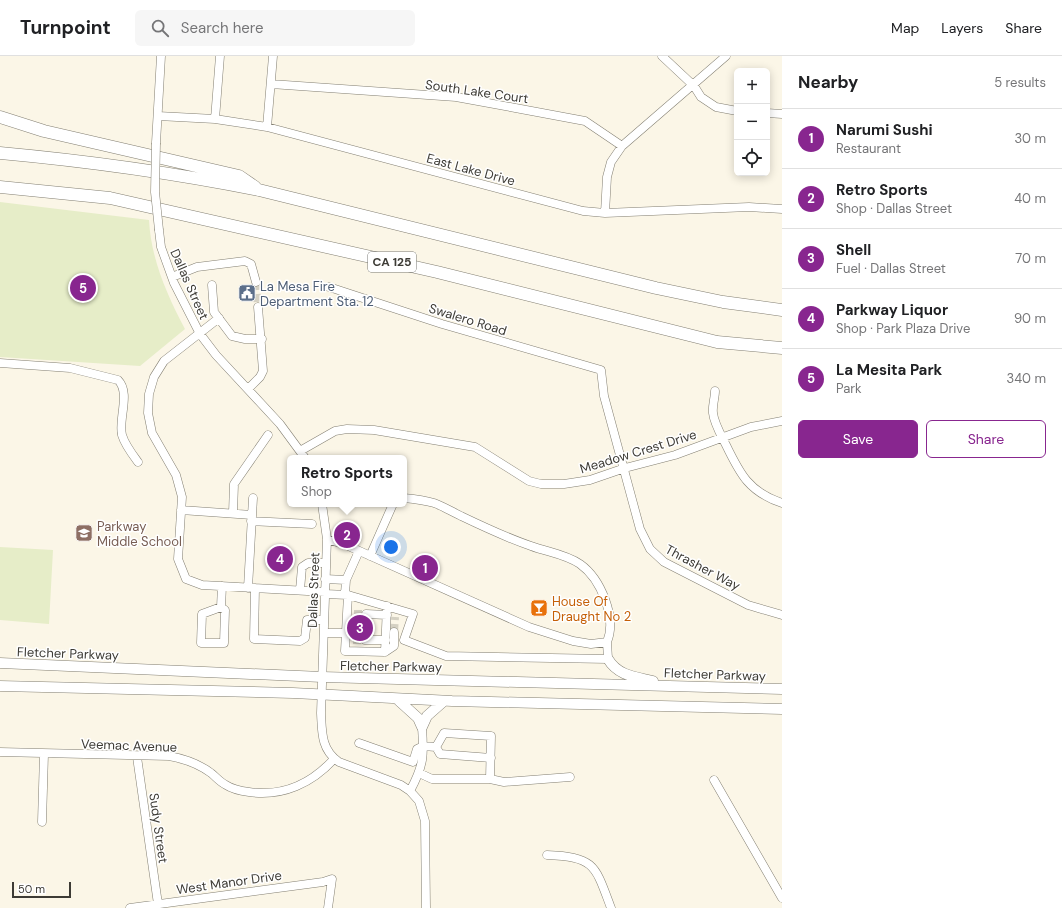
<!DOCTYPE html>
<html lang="en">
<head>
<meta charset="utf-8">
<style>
	:root { --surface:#fff; --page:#f6f6f6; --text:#202124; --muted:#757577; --line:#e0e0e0; --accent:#88268f }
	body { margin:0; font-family:"DM Sans",sans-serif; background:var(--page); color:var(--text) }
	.controls { position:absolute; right:12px; top:12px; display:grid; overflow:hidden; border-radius:6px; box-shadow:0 2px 10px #0003 }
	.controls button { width:36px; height:36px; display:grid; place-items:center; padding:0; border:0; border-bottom:1px solid var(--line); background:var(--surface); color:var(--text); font:20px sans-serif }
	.scale { position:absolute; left:12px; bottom:10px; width:59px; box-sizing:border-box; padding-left:4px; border:2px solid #3d3b35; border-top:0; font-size:11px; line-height:14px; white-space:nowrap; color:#3d3b35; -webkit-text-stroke:3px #fff; paint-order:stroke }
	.you { position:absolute; left:391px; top:491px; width:14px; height:14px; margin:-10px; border:3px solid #fff; border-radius:50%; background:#1a73e8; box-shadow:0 0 0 6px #1a73e833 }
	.badge { display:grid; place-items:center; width:26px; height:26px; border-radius:50%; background:var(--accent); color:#fff; font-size:13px; font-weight:700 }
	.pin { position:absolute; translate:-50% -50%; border:2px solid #fff; box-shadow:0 1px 4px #0006 }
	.popup { position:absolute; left:287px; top:399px; width:120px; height:52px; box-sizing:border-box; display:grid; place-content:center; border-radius:6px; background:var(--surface); filter:drop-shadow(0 1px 3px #0005); font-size:13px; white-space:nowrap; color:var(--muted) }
	.popup b { font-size:15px; color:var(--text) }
	.popup::after { content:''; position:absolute; left:50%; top:100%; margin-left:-8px; border:8px solid transparent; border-top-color:var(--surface) }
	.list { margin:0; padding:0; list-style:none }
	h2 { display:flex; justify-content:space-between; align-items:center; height:52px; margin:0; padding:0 16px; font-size:17px }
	h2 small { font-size:13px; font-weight:400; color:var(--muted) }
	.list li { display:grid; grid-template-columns:26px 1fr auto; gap:12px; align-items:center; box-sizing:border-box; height:60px; padding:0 16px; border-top:1px solid var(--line) }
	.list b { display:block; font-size:15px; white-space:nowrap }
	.list p { margin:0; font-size:13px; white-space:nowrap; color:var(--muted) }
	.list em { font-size:13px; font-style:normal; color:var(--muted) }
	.actions { display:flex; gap:8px; padding:12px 16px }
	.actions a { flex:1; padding:9px 0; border:1px solid var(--accent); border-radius:6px; text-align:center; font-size:14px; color:var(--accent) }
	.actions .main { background:var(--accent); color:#fff }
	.icon { flex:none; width:22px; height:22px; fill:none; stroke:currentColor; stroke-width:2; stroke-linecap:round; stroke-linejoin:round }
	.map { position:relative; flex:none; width:782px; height:852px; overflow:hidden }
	header { display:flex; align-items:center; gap:24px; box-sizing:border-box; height:56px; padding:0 20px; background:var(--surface); border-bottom:1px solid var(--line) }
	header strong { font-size:19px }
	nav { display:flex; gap:22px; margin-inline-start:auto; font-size:14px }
	.search { width:280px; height:36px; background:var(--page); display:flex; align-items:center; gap:10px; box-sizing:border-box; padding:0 14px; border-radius:6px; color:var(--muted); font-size:15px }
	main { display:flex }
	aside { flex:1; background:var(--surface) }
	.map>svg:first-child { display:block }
</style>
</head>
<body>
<header>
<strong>Turnpoint</strong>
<div class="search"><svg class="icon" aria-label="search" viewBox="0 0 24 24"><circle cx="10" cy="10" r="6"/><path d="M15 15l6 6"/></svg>Search here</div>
<nav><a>Map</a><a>Layers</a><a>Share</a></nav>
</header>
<main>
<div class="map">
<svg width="782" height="852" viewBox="0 0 782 852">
	<rect width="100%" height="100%" fill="#fbf6e7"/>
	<path fill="#e6edc8" d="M0,146L149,164C151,203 167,239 185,273L140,310L0,301Z
		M0,491L53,494L49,568L0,564Z"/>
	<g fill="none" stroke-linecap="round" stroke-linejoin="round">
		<path stroke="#d5d1c3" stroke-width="8" stroke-dasharray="8 4" stroke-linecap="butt" d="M256,226L258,251
			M354,558H366
			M394,576L395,561
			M353,584H365"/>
		<defs>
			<path id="minor" d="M662,0L694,30L701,41L716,51L737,55
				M271,28L456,41L585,65L622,90
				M767,57L782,58
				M158,60L215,63L267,71L583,155L605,157L749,151L782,153
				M215,63L220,0
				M267,71L273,0
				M156,87L161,0
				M605,157L607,121L611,106L622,90L726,0
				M159,174L161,191L174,227L200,278L216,299L280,368L305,402
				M172,221L197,211L245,205L251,208L256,226
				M212,229L214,256L232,280L245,283H262
				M329,231L442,268L601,314L604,340L640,473L650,493L664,506L748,549L782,559
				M219,262L164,305L154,321L149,338L148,357L152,377L176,419L182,441L178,503L186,523L202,529L325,536
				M0,307L70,312L118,324C131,337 118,363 122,379C125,389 132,398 138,406
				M248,333L260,321L263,315L258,251
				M715,335C715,342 712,350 713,357C714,367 721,379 726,389C740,418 749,436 782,447
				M300,395L335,375L347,373L374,374L475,391L529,425L541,428H564L590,424L625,412L675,399L751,371L782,365
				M404,442C414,443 424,444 434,447C443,450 452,456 461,460C484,471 507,482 531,490C547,496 565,498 580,508C601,523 617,562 607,586
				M322,448L327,483L321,657C322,676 321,694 339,706L401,729L410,735L419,745L425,765L426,852
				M181,454L252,459
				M233,457L234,428L268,379
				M251,465L312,468
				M370,500L393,448
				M325,523L346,524
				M248,532L253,442
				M255,532L254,583L300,585L305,582L307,564H324
				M300,534L302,511L308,507H326
				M325,538L348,539L413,558L404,584L446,600L608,603L607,586L591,588L573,585L529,571L346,489L327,483
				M345,538L346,524L359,495
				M348,539L345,595L385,596L387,550
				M221,551L202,558L201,587H224L225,554L221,551L222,530
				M366,558L387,559
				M324,577H346
				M365,584H386
				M385,596L394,590V576
				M359,687L413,706L417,693L423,690L436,691L440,698L491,702
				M0,696L169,700C185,703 199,708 211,717C216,721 220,726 226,729C232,733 241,735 249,736C283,741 312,727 334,703
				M137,701L158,848
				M419,717L432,723H490L491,680L444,677L436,691
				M490,723L504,726L570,721
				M714,724L782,842
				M410,735C424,709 424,700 422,671
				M42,766L44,698
				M547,799C595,801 595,809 611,852
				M130,852L323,826L332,823L328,852"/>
			<path id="major" d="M608,603C618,620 636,621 653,625
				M0,607L322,621L782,633
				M0,630L293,637L452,645L782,653
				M397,643L418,662L422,671
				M422,671L427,660L444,645"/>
			<path id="highway" d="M0,61L44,75L239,120L255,131
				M0,97C87,105 174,117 259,134L656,232L723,246L782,254
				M0,131L110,142L437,216L717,286L782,292"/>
		</defs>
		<use href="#minor" stroke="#837f72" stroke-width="9"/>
		<use href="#major" stroke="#837f72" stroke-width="11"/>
		<use href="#highway" stroke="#837f72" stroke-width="13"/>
		<use href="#minor" stroke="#fff" stroke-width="8"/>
		<use href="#major" stroke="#fff" stroke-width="10"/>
		<use href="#highway" stroke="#fff" stroke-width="12"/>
		<defs>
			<path id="minor-bridge" d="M156,87L155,136L159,174"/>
		</defs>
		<use href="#minor-bridge" stroke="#837f72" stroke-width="9" stroke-linecap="butt"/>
		<use href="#minor-bridge" stroke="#fff" stroke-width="8"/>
	</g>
	<defs>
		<symbol id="civic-square" viewBox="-11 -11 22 22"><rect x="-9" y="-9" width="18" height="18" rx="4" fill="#5c6f8a" stroke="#fff"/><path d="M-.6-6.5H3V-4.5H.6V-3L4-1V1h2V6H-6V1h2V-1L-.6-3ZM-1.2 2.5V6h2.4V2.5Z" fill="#fff"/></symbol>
		<symbol id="school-square" viewBox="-11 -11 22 22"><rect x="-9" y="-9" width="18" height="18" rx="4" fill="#8d6e63" stroke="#fff"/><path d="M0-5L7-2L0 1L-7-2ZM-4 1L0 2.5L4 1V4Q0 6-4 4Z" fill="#fff"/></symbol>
		<symbol id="bar-square" viewBox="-11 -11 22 22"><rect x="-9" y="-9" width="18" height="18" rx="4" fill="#e8710a" stroke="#fff"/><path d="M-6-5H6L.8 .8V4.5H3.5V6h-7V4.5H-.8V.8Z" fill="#fff"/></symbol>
	</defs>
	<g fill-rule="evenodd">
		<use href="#civic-square" x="237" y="227" width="20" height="20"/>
		<use href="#school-square" x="74" y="467" width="20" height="20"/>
		<use href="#bar-square" x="529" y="542" width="20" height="20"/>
	</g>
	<g text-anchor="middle" stroke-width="3" stroke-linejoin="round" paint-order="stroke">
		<rect fill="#fff" stroke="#777672" stroke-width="1" x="368" y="196" width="48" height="20" rx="3"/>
		<g font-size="12" font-weight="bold" fill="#3d3b35">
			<text x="392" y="210">CA 125</text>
		</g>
		<g font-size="13" fill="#3d3b35" stroke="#fff">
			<text transform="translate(477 35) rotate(8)" y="5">South Lake Court</text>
			<text transform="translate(471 113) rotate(15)" y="5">East Lake Drive</text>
			<text transform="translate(190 228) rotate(66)" y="5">Dallas Street</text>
			<text transform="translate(468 263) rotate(17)" y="5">Swalero Road</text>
			<text transform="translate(638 395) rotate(-17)" y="5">Meadow Crest Drive</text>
			<text transform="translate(703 511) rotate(28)" y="5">Thrasher Way</text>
			<text transform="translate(313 534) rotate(-88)" y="5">Dallas Street</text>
			<text transform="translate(68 597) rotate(2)" y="5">Fletcher Parkway</text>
			<text transform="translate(391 610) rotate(1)" y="5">Fletcher Parkway</text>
			<text transform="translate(715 618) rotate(2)" y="5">Fletcher Parkway</text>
			<text transform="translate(129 689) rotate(2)" y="5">Veemac Avenue</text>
			<text transform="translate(159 772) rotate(82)" y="5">Sudy Street</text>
			<text transform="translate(229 826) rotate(-8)" y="5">West Manor Drive</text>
		</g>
		<g font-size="13" fill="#4e5e75" stroke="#fff" text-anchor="start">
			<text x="260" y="235">La Mesa Fire<tspan x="260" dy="15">Department Sta. 12</tspan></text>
		</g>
		<g font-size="13" fill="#785e54" stroke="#fff" text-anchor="start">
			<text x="97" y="475">Parkway<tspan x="97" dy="15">Middle School</tspan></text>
		</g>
		<g font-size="13" fill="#c56008" stroke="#fff" text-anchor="start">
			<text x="552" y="550">House Of<tspan x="552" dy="15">Draught No 2</tspan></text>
		</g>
	</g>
</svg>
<div class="controls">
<button>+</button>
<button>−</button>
<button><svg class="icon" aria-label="locate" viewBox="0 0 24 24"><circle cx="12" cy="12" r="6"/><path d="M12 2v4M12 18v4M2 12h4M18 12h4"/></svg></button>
</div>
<div class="scale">50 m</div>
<div class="you"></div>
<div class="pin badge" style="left:425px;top:512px">1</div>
<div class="pin badge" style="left:347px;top:479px">2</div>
<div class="popup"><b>Retro Sports</b>Shop</div>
<div class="pin badge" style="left:360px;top:572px">3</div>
<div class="pin badge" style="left:280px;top:503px">4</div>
<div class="pin badge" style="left:83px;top:232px">5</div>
</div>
<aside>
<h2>Nearby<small>5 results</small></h2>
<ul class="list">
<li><span class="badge">1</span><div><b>Narumi Sushi</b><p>Restaurant</p></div><em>30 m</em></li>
<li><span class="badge">2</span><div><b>Retro Sports</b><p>Shop · Dallas Street</p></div><em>40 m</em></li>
<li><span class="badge">3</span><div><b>Shell</b><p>Fuel · Dallas Street</p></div><em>70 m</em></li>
<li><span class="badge">4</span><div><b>Parkway Liquor</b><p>Shop · Park Plaza Drive</p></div><em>90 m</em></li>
<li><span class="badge">5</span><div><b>La Mesita Park</b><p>Park</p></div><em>340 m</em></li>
</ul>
<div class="actions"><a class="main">Save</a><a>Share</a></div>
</aside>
</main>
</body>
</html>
